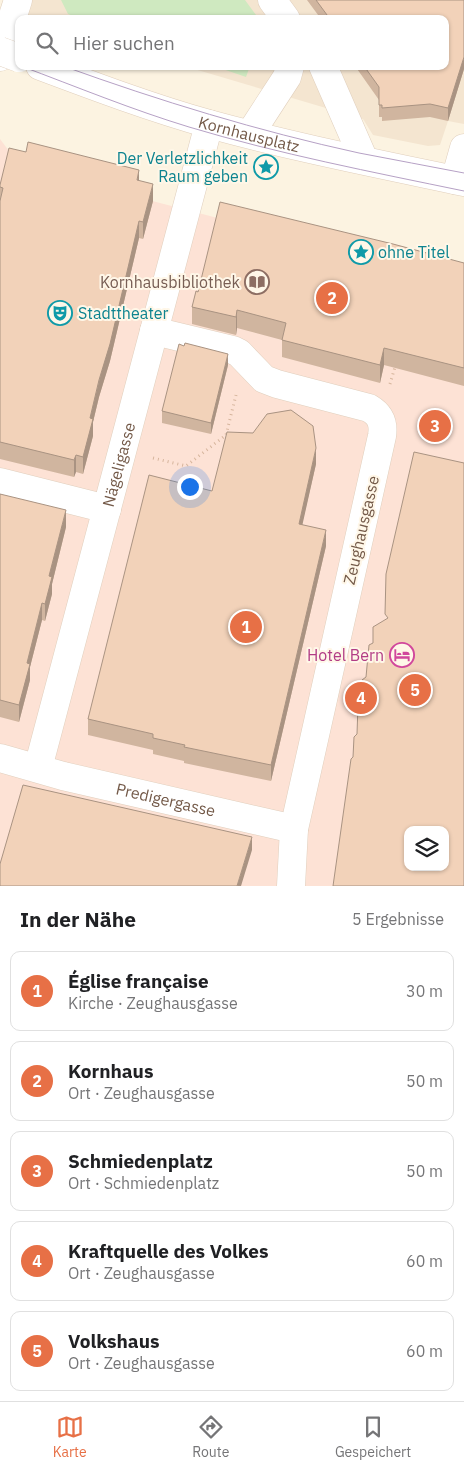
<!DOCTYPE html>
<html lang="de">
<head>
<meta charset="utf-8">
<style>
	:root { --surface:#fff; --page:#f6f6f6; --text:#202124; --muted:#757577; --line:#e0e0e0; --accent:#e77046 }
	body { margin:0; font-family:"IBM Plex Sans",sans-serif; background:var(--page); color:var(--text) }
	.controls { position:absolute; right:15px; bottom:15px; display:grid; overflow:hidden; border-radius:10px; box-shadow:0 1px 4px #0004 }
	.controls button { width:45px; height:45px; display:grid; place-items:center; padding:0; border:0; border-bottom:1px solid var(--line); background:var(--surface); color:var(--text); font:25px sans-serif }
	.you { position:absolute; left:189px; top:486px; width:18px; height:18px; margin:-12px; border:4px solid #fff; border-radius:50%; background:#1a73e8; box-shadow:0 0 0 8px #1a73e833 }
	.badge { display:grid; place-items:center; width:32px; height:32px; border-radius:50%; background:var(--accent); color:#fff; font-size:16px; font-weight:700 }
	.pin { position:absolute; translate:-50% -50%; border:2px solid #fff; box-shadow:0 1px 5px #0006 }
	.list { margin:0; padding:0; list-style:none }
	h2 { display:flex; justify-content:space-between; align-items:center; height:65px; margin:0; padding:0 20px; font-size:21px }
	h2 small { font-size:16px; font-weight:400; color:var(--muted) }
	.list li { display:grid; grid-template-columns:32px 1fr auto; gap:15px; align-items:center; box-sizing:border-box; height:80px; margin:0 10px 10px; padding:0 10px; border:1px solid var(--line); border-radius:10px }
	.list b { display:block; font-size:19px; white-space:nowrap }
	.list p { margin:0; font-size:16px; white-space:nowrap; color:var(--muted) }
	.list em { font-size:16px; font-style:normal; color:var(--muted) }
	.icon { flex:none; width:28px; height:28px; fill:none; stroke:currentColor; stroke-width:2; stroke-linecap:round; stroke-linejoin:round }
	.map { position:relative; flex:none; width:464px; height:886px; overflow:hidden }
	.search { position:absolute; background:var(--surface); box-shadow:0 1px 4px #0004; left:15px; right:15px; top:15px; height:55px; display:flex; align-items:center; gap:12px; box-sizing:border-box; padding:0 18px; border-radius:10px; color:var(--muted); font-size:19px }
	.sheet { height:515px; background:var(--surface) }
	nav { display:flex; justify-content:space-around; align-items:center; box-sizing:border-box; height:70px; border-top:1px solid var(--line); background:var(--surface); font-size:14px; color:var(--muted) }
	nav a { display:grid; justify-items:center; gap:2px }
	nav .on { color:var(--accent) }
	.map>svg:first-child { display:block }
</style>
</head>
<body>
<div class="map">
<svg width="464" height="886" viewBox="0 0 464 886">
	<rect width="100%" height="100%" fill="#fcf3e1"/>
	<path fill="#f4e5d0" d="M20,0H464V124L448,121L440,145L428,146L373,135L363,119L184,66H445V19H31L16,14Z"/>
	<path fill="#fde2d5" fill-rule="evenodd" d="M0,139L12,155L137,197L464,282V886H0ZM408,830H445V867H408Z"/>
	<path fill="#cfe9c0" d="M61,0H245L259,19H73V16L68,14Z
		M214,66H250L246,77Z"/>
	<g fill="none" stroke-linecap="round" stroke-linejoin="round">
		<defs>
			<g id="minor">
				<path d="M272,0L286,19"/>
				<path d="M0,57L18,0"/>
				<path id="s1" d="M40,66C96,87 152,108 209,124C293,147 379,164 464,182"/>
				<path d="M323,66L364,160"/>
				<path d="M250,134L287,77L290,66"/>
				<path d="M455,180L464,148"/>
				<path d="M154,331L233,350L239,353L264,379L277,384L369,408C381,415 384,423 382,436L294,829L291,886"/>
				<path d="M0,482L107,509"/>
				<path id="s2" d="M0,758L63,776L294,829"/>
				<path id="s3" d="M38,768L209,124"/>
			</g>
		</defs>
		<use href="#minor" stroke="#e0cfbd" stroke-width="29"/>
		<path stroke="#d6b59d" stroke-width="3" stroke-dasharray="1 4" stroke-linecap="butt" d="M390,384L395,367
			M153,458L186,466L226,435L236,395"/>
		<use href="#minor" stroke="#fff" stroke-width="28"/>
		<path stroke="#b6a1c5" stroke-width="1" d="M0,44L19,51
			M0,58L19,65
			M21,66C77,87 133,110 189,127C279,154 372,172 464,191
			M63,66C160,101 258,131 359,153C394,160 429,166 464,173"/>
		<defs>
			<path id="minor-bridge" d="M0,51L19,58"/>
		</defs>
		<use href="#minor-bridge" stroke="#e0cfbd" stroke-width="29" stroke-linecap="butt"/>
		<use href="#minor-bridge" stroke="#fff" stroke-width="28"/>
	</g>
	<path fill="#d0b59f" d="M307,0H464V69L448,121L430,117L382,121V117H379V100L355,66H445V19H321Z
		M139,181L153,201L143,239L139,238L110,361L99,397L93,422V436L83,474L76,472L74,477L0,459V185Z
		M464,263V386L384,365L380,383L282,357V340L237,328L236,335L192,324V307L198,292Z
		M228,365L211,434L162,423V411Z
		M253,433L316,464L302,524L326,546L271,781L184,763V761L153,754V750L88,735V719L212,491Z
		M0,494L66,527L52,584V594L45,621L42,620L30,667V680L19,722L0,717Z"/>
	<path fill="#a99382" d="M464,57V69L448,121V108Z
		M139,170V187L137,180Z
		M153,184V201L143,239V222Z
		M139,221V238L110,361L99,397L93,422V436L83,474V457L90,418Z
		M237,310V328L236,335V317Z
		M384,348V365L380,383V365Z
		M228,354V365L211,434V423Z
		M316,448V464L299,540V524Z
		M76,455V472L74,477V460Z
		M66,510V527L52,584V594L45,621V604L49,576Z
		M326,530V546L271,781V765Z
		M42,603V620L30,667V680L19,722V705L27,663Z
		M252,837V850L241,886H237Z"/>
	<path fill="#f2d2b9" stroke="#a99382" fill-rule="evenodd" d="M316,0H464V57L448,108L430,104L382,108V105H379V87L364,66H445V19H330Z
		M28,142L139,170L137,180L153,184L143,222L139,221L110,344L99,380L90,418L93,419L83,457L76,455L74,460L0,442V201L3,188L0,187V185L9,148L26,152Z
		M220,202L393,244L464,263V368L384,348L380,365L282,340L286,323L237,310L236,317L192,307L196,291L198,292Z
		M185,343L228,354L211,423L162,411L179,344L184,346Z
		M291,410L313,426L316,448L299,524L326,530L271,765L184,747L185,745L153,738V734L88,719L149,475L212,491L227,432L253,433L267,414Z
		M414,452L464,463V886H333L351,759L353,757L354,737L357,734L358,705L362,702V680L366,677L369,645L373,643V627L388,618L385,614L386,574ZM408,830H445V867H408Z
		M0,494L66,510L49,576L52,577L45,604L42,603L27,663L30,664L19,705L0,700Z
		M23,785L252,837L237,886H0V864Z"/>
	<defs>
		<symbol id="sight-ring" viewBox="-11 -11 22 22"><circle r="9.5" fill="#fff7e8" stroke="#0f9aa8" stroke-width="1.5"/><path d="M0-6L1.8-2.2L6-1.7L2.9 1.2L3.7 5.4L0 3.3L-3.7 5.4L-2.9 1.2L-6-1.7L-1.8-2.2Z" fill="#0f9aa8"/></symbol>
		<symbol id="library-ring" viewBox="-11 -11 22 22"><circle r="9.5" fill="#fff7e8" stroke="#8d6e63" stroke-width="1.5"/><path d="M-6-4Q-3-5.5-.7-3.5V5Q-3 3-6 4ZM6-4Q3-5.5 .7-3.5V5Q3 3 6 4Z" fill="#8d6e63"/></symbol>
		<symbol id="theatre-ring" viewBox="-11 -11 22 22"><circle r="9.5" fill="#fff7e8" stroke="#0f9aa8" stroke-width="1.5"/><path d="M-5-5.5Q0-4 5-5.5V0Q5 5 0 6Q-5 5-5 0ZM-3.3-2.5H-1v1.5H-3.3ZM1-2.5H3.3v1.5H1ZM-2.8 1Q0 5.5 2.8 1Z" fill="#0f9aa8"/></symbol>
		<symbol id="hotel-ring" viewBox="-11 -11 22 22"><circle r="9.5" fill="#fff7e8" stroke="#d1479c" stroke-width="1.5"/><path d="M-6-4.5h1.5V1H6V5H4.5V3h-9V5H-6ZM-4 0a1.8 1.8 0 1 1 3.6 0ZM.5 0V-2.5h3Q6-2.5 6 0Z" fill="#d1479c"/></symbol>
	</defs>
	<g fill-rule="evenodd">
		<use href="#sight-ring" x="252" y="153" width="28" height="28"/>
		<use href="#sight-ring" x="347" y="238" width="28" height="28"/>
		<use href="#library-ring" x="243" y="268" width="28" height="28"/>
		<use href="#theatre-ring" x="46" y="299" width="28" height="28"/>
		<use href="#hotel-ring" x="388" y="641" width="28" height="28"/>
	</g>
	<g text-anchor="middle" stroke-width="4" stroke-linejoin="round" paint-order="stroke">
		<g font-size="16" fill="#735948" stroke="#fff7e8">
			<text dy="6" stroke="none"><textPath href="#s1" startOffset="220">Kornhausplatz</textPath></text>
			<text dy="6" stroke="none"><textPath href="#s3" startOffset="314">Nägeligasse</textPath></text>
			<text transform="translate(361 530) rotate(-77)" y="6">Zeughausgasse</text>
			<text dy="6" stroke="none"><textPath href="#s2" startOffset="171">Predigergasse</textPath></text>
		</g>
		<g font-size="16" fill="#0d838f" stroke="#fff7e8" text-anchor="start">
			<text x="248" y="164" text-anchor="end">Der Verletzlichkeit<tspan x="248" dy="18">Raum geben</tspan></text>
			<text x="378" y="258">ohne Titel</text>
			<text x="78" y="319">Stadttheater</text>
		</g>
		<g font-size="16" fill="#785e54" stroke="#fff7e8" text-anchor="end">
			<text x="240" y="288">Kornhausbibliothek</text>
		</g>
		<g font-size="16" fill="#b23c85" stroke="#fff7e8" text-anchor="end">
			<text x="384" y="661">Hotel Bern</text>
		</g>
	</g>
</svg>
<div class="controls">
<button><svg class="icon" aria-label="layers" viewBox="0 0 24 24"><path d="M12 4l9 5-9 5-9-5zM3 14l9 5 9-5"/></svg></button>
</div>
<div class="you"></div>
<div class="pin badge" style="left:246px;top:627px">1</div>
<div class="pin badge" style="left:332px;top:298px">2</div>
<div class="pin badge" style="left:435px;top:426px">3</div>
<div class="pin badge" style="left:361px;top:698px">4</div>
<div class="pin badge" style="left:415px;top:690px">5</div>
<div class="search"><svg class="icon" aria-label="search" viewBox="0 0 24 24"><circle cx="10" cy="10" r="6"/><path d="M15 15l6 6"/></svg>Hier suchen</div>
</div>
<section class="sheet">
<h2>In der Nähe<small>5 Ergebnisse</small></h2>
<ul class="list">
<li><span class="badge">1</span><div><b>Église française</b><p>Kirche · Zeughausgasse</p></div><em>30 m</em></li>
<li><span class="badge">2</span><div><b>Kornhaus</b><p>Ort · Zeughausgasse</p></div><em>50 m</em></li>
<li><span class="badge">3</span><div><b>Schmiedenplatz</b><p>Ort · Schmiedenplatz</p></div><em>50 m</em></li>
<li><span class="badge">4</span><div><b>Kraftquelle des Volkes</b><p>Ort · Zeughausgasse</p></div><em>60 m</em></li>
<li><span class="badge">5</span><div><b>Volkshaus</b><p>Ort · Zeughausgasse</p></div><em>60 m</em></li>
</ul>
</section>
<nav>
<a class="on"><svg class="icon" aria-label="map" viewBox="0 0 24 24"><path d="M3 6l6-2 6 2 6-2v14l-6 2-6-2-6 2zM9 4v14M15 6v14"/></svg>Karte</a>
<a><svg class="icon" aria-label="directions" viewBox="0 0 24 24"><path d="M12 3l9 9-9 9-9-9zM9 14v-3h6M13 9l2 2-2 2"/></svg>Route</a>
<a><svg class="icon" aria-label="saved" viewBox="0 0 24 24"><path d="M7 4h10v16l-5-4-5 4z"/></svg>Gespeichert</a>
</nav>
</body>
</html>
